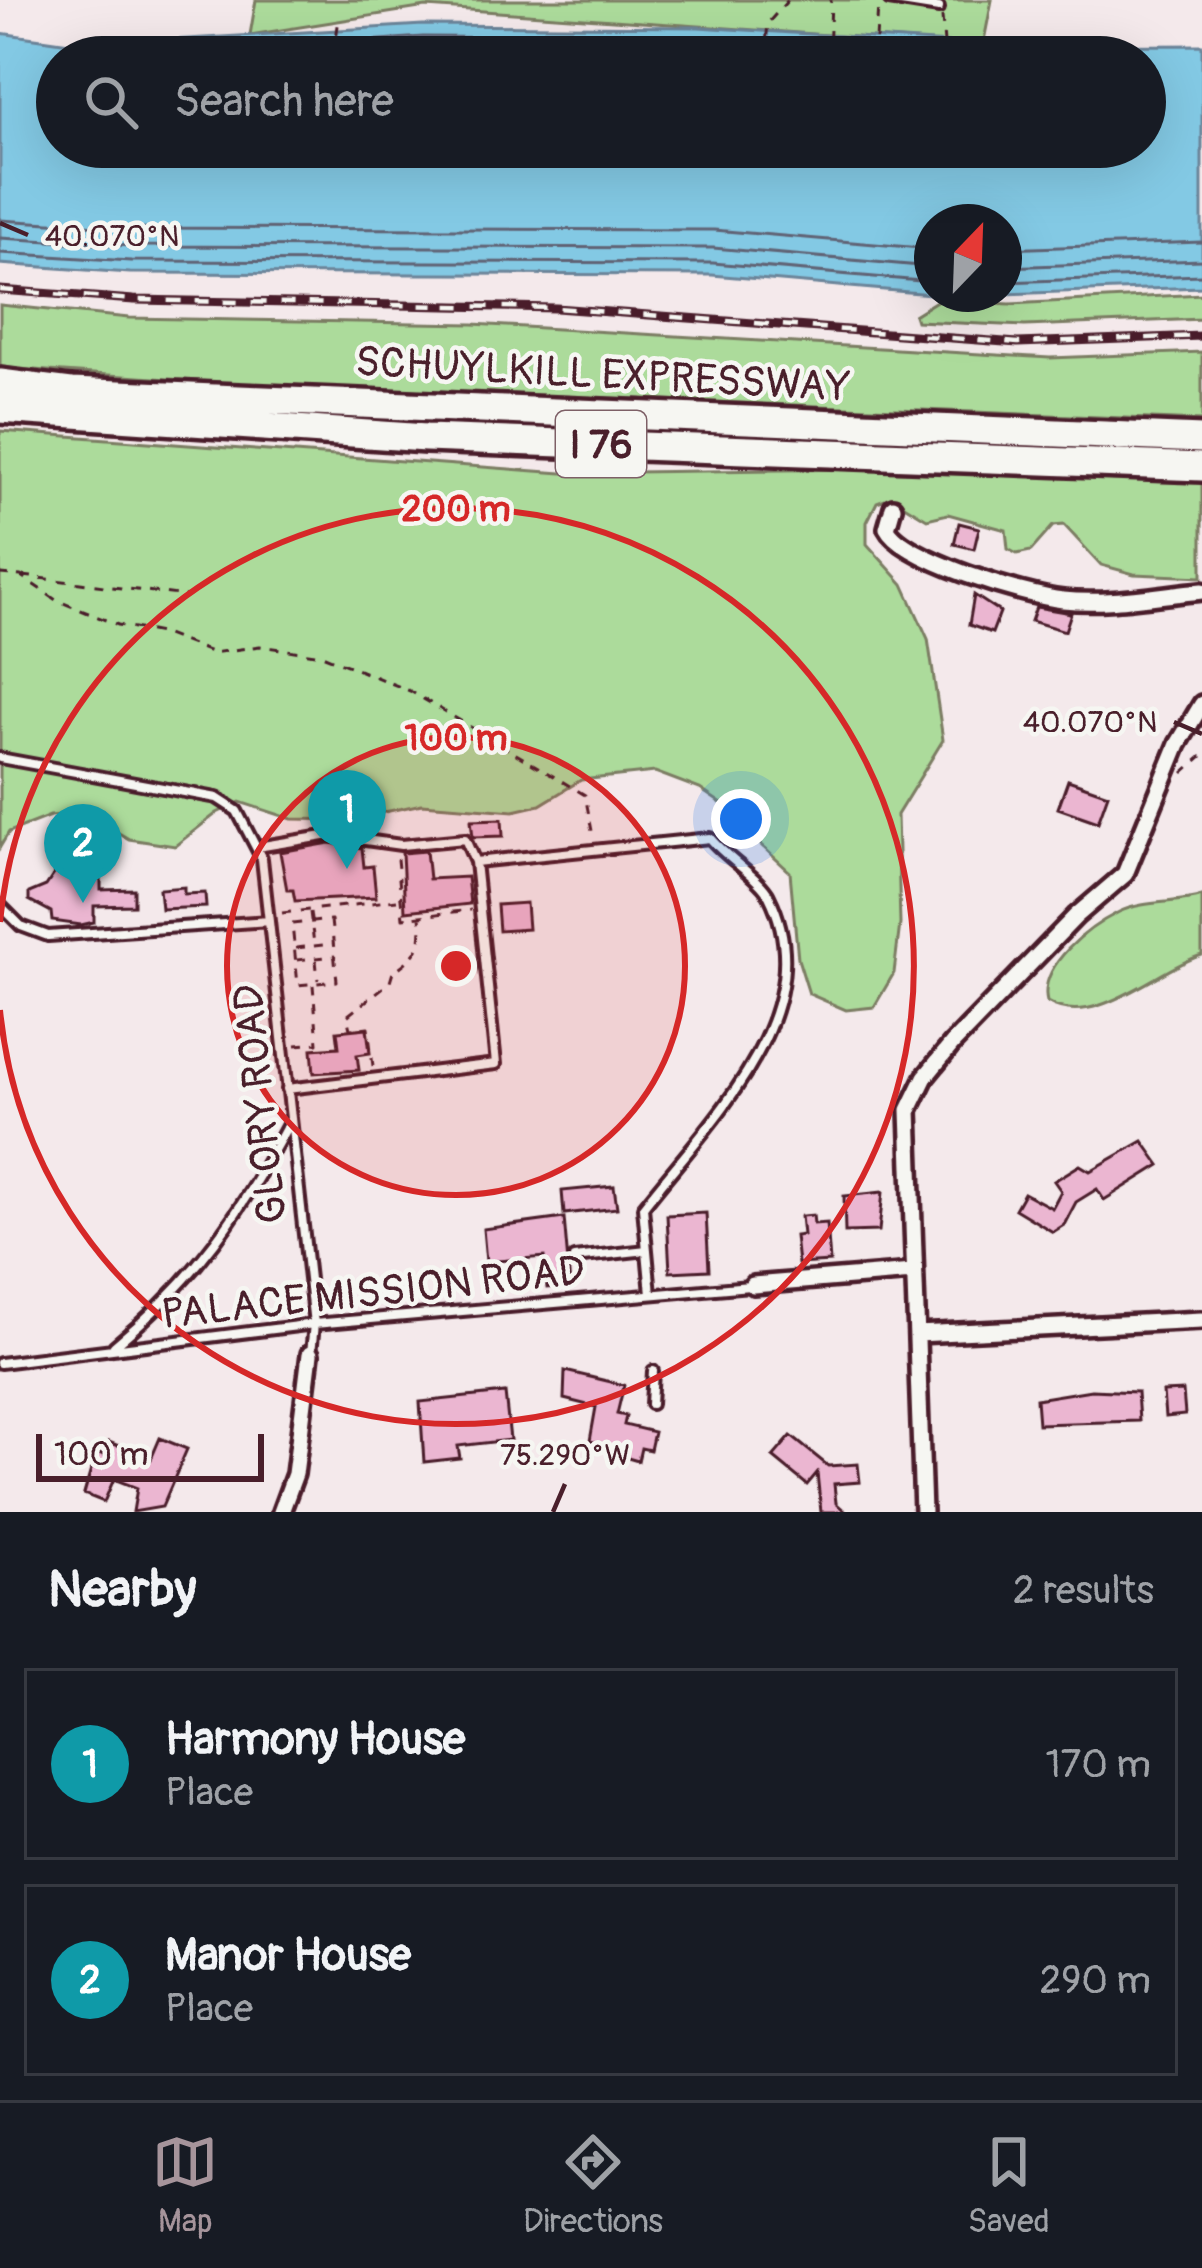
<!DOCTYPE html>
<html lang="en">
<head>
<meta charset="utf-8">
<style>
	:root { --surface:#171b24; --page:#20242c; --text:#f1f3f6; --muted:#9ea1a6; --line:#363941; --accent:#a6949b }
	body { margin:0; font-family:Pangolin,sans-serif; background:var(--page); color:var(--text) }
	.compass { position:absolute; left:914px; top:204px; width:108px; height:108px; border-radius:50%; background:var(--surface); box-shadow:0 12px 48px #0002; rotate:23deg }
	.scale { position:absolute; left:36px; bottom:30px; width:228px; box-sizing:border-box; padding-left:12px; border:6px solid #4a1f2b; border-top:0; font-size:33px; line-height:42px; white-space:nowrap; color:#4a1f2b; -webkit-text-stroke:9px #f6f6f2; paint-order:stroke }
	.you { position:absolute; left:741px; top:819px; width:42px; height:42px; margin:-30px; border:9px solid #fff; border-radius:50%; background:#1a73e8; box-shadow:0 0 0 18px #1a73e833 }
	.badge { display:grid; place-items:center; width:78px; height:78px; border-radius:50%; background:var(--accent); color:#fff; font-size:39px; font-weight:700 }
	.pin { position:absolute; translate:-50% -99px; filter:drop-shadow(0 3px 6px #0008) }
	.pin::after { content:''; position:absolute; top:63px; width:42px; height:36px; background:inherit; clip-path:polygon(0 0,100% 0,50% 100%) }
	.list { margin:0; padding:0; list-style:none }
	h2 { display:flex; justify-content:space-between; align-items:center; height:156px; margin:0; padding:0 48px; font-size:51px }
	h2 small { font-size:39px; font-weight:400; color:var(--muted) }
	.list li { display:grid; grid-template-columns:78px 1fr auto; gap:36px; align-items:center; box-sizing:border-box; height:192px; margin:0 24px 24px; padding:0 24px; border:3px solid var(--line); border-radius:0px }
	.list b { display:block; font-size:45px; white-space:nowrap }
	.list p { margin:0; font-size:39px; white-space:nowrap; color:var(--muted) }
	.list em { font-size:39px; font-style:normal; color:var(--muted) }
	.icon { flex:none; width:66px; height:66px; fill:none; stroke:currentColor; stroke-width:2; stroke-linecap:round; stroke-linejoin:round }
	.map { position:relative; flex:none; width:1202px; height:1512px; overflow:hidden }
	.search { position:absolute; background:var(--surface); box-shadow:0 12px 48px #0002; left:36px; right:36px; top:36px; height:132px; display:flex; align-items:center; gap:30px; box-sizing:border-box; padding:0 42px; border-radius:66px; color:var(--muted); font-size:45px }
	.sheet { height:588px; background:var(--surface) }
	nav { display:flex; justify-content:space-around; align-items:center; box-sizing:border-box; height:168px; border-top:3px solid var(--line); background:var(--surface); font-size:33px; color:var(--muted) }
	nav a { display:grid; justify-items:center; gap:6px }
	nav .on { color:var(--accent) }
	.map>svg:first-child { display:block }
</style>
</head>
<body>
<div class="map">
<svg width="1202" height="1512" viewBox="0 0 1202 1512">
	<rect width="100%" height="100%" fill="#f4e9eb"/>
	<filter id="ink" filterUnits="userSpaceOnUse"><feTurbulence type="fractalNoise" baseFrequency=".00833" numOctaves="2"/><feDisplacementMap in="SourceGraphic" scale="24" xChannelSelector="R" yChannelSelector="G"/><feConvolveMatrix kernelMatrix="1 2 1 2 8 2 1 2 1" color-interpolation-filters="sRGB"/></filter>
	<g filter="url(#ink)">
		<path fill="#acdb9b" stroke="#7b7d63" stroke-width="3" d="M256,0H992L983,46L426,7L250,35Z
			M1202,294V319L1025,326L916,321L914,315L938,300L1010,304Z
			M0,305L129,318L473,324L1050,358L1202,352V421L229,383L18,369L0,367Z
			M0,431L562,473L856,469L1202,482V577L1134,574L1101,565L1064,525L1053,526L1031,551L1017,554L1008,549L1006,530L948,514L927,519L891,497L877,502L867,522V544L903,584L928,639L943,740L897,815L900,924L894,973L874,1007L846,1010L809,994L798,959L790,872L748,833L737,814L700,789L655,772L581,780L540,805L514,811L422,804L347,820L292,819L240,802L217,813L175,846L129,839L86,814L50,816L9,832L0,847Z
			M1202,896V955C1158,968 1095,1031 1047,1002C1038,965 1089,927 1119,912C1144,900 1176,904 1202,896Z"/>
		<path fill="#83c9e4" stroke="#6c859a" stroke-width="3" fill-rule="evenodd" d="M423,25L698,27L997,46L1202,45V287L1004,294V222H932V294L712,275L130,273L0,264V33L111,49L170,40ZM57,57H1145V147H57Z"/>
		<g fill="none" stroke-linecap="round" stroke-linejoin="round">
			<path stroke="#616375" stroke-width="3" d="M138,57L423,37L697,39L973,57
				M334,57L424,52L733,57
				M0,220L132,228L714,230L932,249
				M0,238L131,246L713,248L932,267
				M1004,249L1202,242
				M0,253L131,261L713,263L932,282
				M1004,267L1202,260
				M1004,282L1202,275"/>
		</g>
		<path fill="#ebb6d1" stroke="#4a1f2b" stroke-width="3" d="M959,523L979,528L974,549L954,544Z
			M974,595L1000,612L992,633L969,625Z
			M1036,607L1071,613L1065,631L1031,621Z
			M1068,780L1108,794L1098,822L1058,808Z
			M502,819L503,836L473,837L471,820Z
			M330,843L362,848L364,867L373,866L376,897L295,901L293,890H287L280,852Z
			M426,851L429,879L467,877L470,904L405,911L402,853Z
			M66,856L78,864L76,880L101,879V890L134,889V905L94,906V922L81,925L52,921L51,912L29,900V893L46,886Z
			M184,887V894L205,893L206,907L161,909L159,889Z
			M526,903L528,929L499,931L497,905Z
			M367,1028L370,1053L357,1055L359,1070L314,1073L312,1049L339,1047L337,1031Z
			M1143,1141L1160,1165L1104,1200L1097,1189L1076,1202L1064,1225L1053,1232L1015,1209L1024,1193L1052,1208L1061,1191L1054,1181L1080,1165L1090,1171Z
			M614,1186L617,1208L564,1214L562,1191Z
			M883,1192L879,1231L845,1232L844,1196Z
			M706,1213L709,1270L670,1272L667,1215Z
			M813,1215L814,1224L827,1223L830,1262L798,1264L795,1236L803,1235L801,1216Z
			M564,1218L570,1286L547,1288L544,1257L486,1262L483,1229Z
			M565,1371L624,1385L617,1414L626,1416L624,1425L654,1432L650,1450L641,1448L638,1461L624,1457L625,1449L590,1441L596,1407L564,1399Z
			M1091,1390L1137,1392L1139,1421L1038,1424L1036,1399Z
			M1183,1391L1185,1415L1165,1417L1163,1392Z
			M505,1393L510,1440L458,1446L460,1458L424,1462L420,1402Z
			M791,1436L828,1466L858,1464L860,1482L834,1484L836,1503L846,1512H821L817,1473L807,1485L773,1457Z
			M160,1438L187,1449L162,1507L133,1512L137,1488L114,1479L104,1502L84,1494L96,1452L104,1455L109,1442L151,1459Z"/>
		<g fill="none" stroke-linecap="round" stroke-linejoin="round">
			<defs>
				<path id="lane" d="M889,0L939,8
					M0,758L217,798L237,811L262,859L314,1324L311,1353
					M257,847L330,835L401,845L465,839L475,862L710,838C725,857 761,879 769,896C827,1012 707,1124 643,1207L651,1294
					M0,905L21,926L48,936L269,921
					M287,1089L496,1064L475,862
					M574,1258L647,1250
					M114,1346C197,1278 241,1213 291,1119
					M0,1363L314,1324L750,1286
					M651,1404L653,1371"/>
				<path id="street" d="M893,507L887,528C903,560 1026,596 1063,600C1108,605 1158,595 1202,591
					M753,1285L913,1272
					M917,1334L1202,1320
					M281,1512L295,1474L310,1354
					M923,1512L909,1110L925,1077L953,1043L1076,916L1125,874L1178,744L1202,704"/>
				<path id="highway" d="M0,383L71,392L1202,439
					M0,409L426,438L1202,467"/>
			</defs>
			<use href="#lane" stroke="#4a1f2b" stroke-width="16"/>
			<use href="#street" stroke="#4a1f2b" stroke-width="24"/>
			<use href="#highway" stroke="#4a1f2b" stroke-width="36"/>
			<path stroke="#4a1f2b" stroke-width="3" stroke-dasharray="9 9" stroke-linecap="butt" d="M942,17L945,57
				M299,51L363,57
				M334,52L339,19
				M718,52L770,57
				M765,56L768,23L788,0
				M829,57L831,0
				M875,57L878,5
				M0,574L21,576L56,600L118,625L161,633L213,653L260,646L322,655L410,691L585,795L593,836
				M23,576L186,596
				M1183,773L1202,756
				M397,859L403,918L471,910
				M310,912L314,944
				M282,913L397,900
				M331,920L337,981L298,985L292,924Z
				M296,948L333,944
				M297,960L335,956
				M316,960L318,980
				M296,1045L318,1043L313,985
				M373,1066L368,1027L350,1029L347,1016L390,982L393,972C418,954 423,948 420,916"/>
			<use href="#lane" stroke="#f6f6f2" stroke-width="8"/>
			<use href="#street" stroke="#f6f6f2" stroke-width="15"/>
			<use href="#highway" stroke="#f6f6f2" stroke-width="27"/>
			<defs>
				<path id="rail" d="M0,290L134,300L556,308L1018,343L1202,336"/>
			</defs>
			<use href="#rail" stroke="#4a1f2b" stroke-width="9"/>
			<use href="#rail" stroke="#f6f6f2" stroke-width="4.5" stroke-dasharray="14" stroke-linecap="butt"/>
		</g>
	</g>
	<path fill="none" stroke="#4a1f2b" stroke-width="4.5" d="M0,223L28,235M1174,722L1202,734M553,1512L565,1484"/>
	<circle cx="456" cy="966" r="229" fill="#d62828" fill-opacity=".12"/>
	<g fill="none" stroke="#d62828" stroke-width="6">
		<circle cx="456" cy="966" r="229"/>
		<path d="M0 922A458 458 0 1 1 0 1010"/>
	</g>
	<g text-anchor="middle" stroke-width="9" stroke-linejoin="round" paint-order="stroke">
		<rect fill="#f6f6f2" stroke="#7e6067" stroke-width="3" x="556" y="411" width="90" height="66" rx="9"/>
		<g font-size="39" font-weight="bold" fill="#4a1f2b">
			<text x="601" y="458">I 76</text>
		</g>
		<g font-size="42" fill="#4a1f2b" stroke="#f6f6f2">
			<text transform="translate(603 373) rotate(3)" y="15">SCHUYLKILL EXPRESSWAY</text>
			<text transform="translate(259 1104) rotate(-96)" y="15">GLORY ROAD</text>
			<text transform="translate(373 1291) rotate(-6)" y="15">PALACE MISSION ROAD</text>
		</g>
	</g>
	<g font-size="30" text-anchor="middle" fill="#4a1f2b" stroke="#f6f6f2" stroke-width="9" stroke-linejoin="round" paint-order="stroke">
		<text x="112" y="246">40.070°N</text>
		<text x="1090" y="732">40.070°N</text>
		<text x="565" y="1465">75.290°W</text>
	</g>
	<circle cx="456" cy="966" r="18" fill="#d62828" stroke="#f6f6f2" stroke-width="6"/>
	<g font-size="36" text-anchor="middle" font-weight="bold" fill="#d62828" stroke="#f6f6f2" stroke-width="9" stroke-linejoin="round" paint-order="stroke">
		<text x="456" y="521">200 m</text>
		<text x="456" y="750">100 m</text>
	</g>
</svg>
<svg class="compass" viewBox="-18 -18 36 36"><path d="M0-13l5 13h-10z" fill="#e53935"/><path d="M0 13l5-13h-10z" fill="#9ea1a6"/></svg>
<div class="scale">100 m</div>
<div class="you"></div>
<div class="pin badge" style="left:347px;top:869px;background:#0f9aa8">1</div>
<div class="pin badge" style="left:83px;top:903px;background:#0f9aa8">2</div>
<div class="search"><svg class="icon" aria-label="search" viewBox="0 0 24 24"><circle cx="10" cy="10" r="6"/><path d="M15 15l6 6"/></svg>Search here</div>
</div>
<section class="sheet">
<h2>Nearby<small>2 results</small></h2>
<ul class="list">
<li><span class="badge" style="background:#0f9aa8">1</span><div><b>Harmony House</b><p>Place</p></div><em>170 m</em></li>
<li><span class="badge" style="background:#0f9aa8">2</span><div><b>Manor House</b><p>Place</p></div><em>290 m</em></li>
</ul>
</section>
<nav>
<a class="on"><svg class="icon" aria-label="map" viewBox="0 0 24 24"><path d="M3 6l6-2 6 2 6-2v14l-6 2-6-2-6 2zM9 4v14M15 6v14"/></svg>Map</a>
<a><svg class="icon" aria-label="directions" viewBox="0 0 24 24"><path d="M12 3l9 9-9 9-9-9zM9 14v-3h6M13 9l2 2-2 2"/></svg>Directions</a>
<a><svg class="icon" aria-label="saved" viewBox="0 0 24 24"><path d="M7 4h10v16l-5-4-5 4z"/></svg>Saved</a>
</nav>
</body>
</html>
